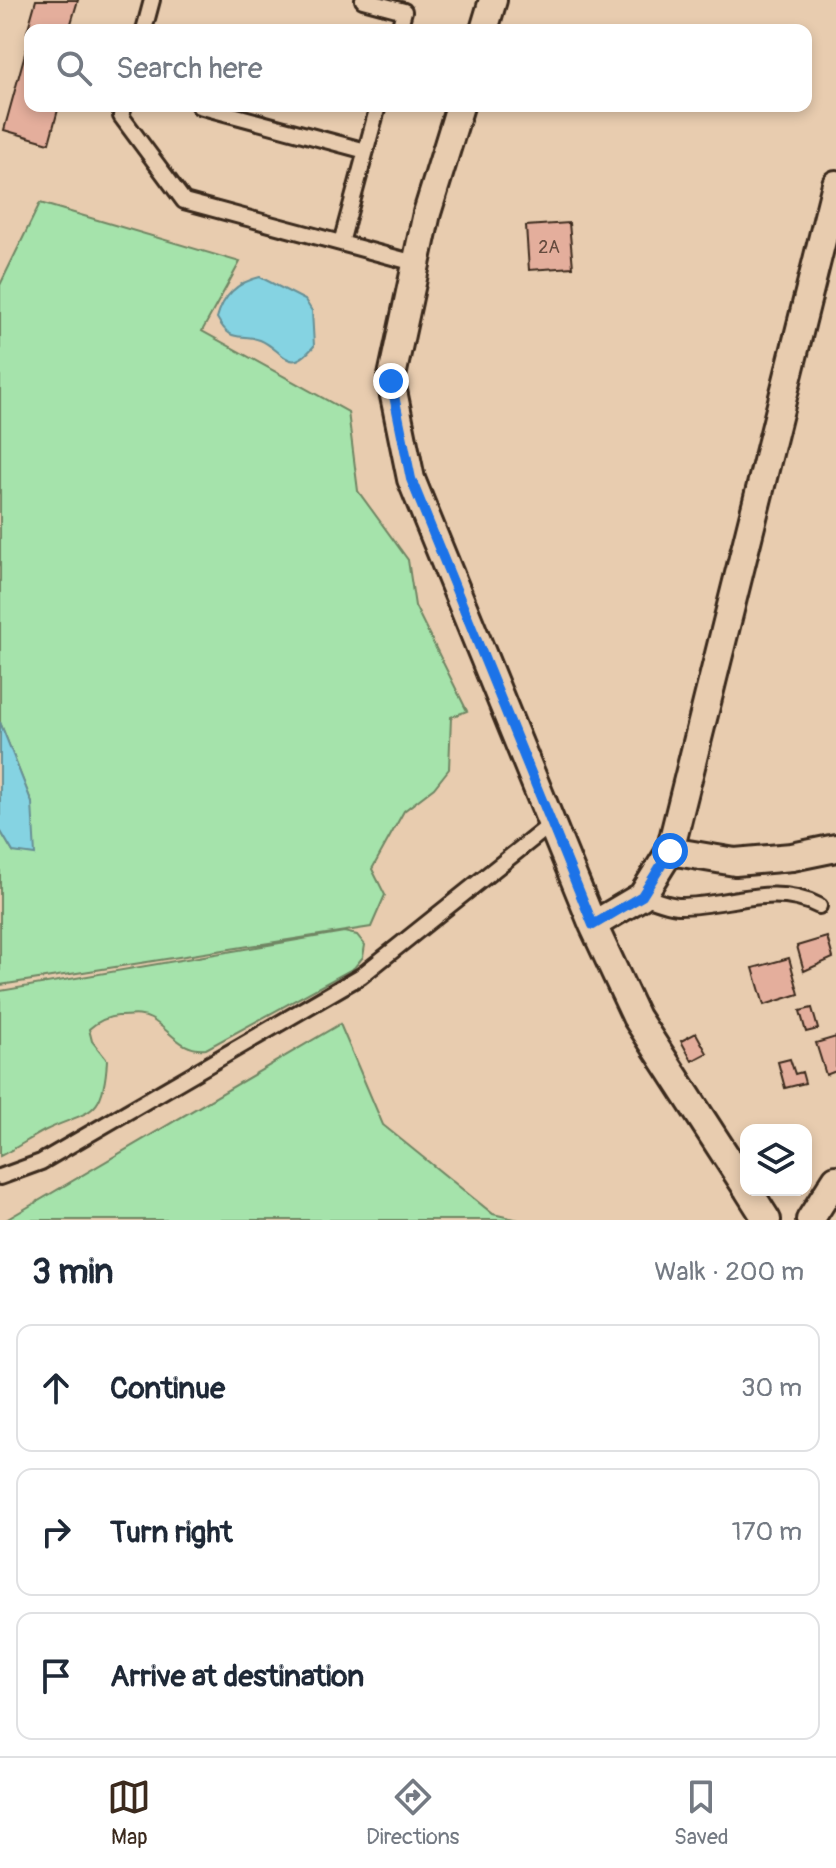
<!DOCTYPE html>
<html lang="en">
<head>
<meta charset="utf-8">
<style>
	:root { --surface:#fff; --page:#f6f6f7; --text:#1f2937; --muted:#747a83; --line:#e0e1e3; --accent:#3b2a1e }
	body { margin:0; font-family:Pangolin,sans-serif; background:var(--page); color:var(--text) }
	.controls { position:absolute; right:24px; bottom:24px; display:grid; overflow:hidden; border-radius:16px; box-shadow:0 4px 12px #0003 }
	.controls button { width:72px; height:72px; display:grid; place-items:center; padding:0; border:0; border-bottom:2px solid var(--line); background:var(--surface); color:var(--text); font:40px sans-serif }
	.stop { position:absolute; width:24px; height:24px; margin:-18px; border:6px solid #1a73e8; border-radius:50%; background:#fff }
	.stop.end { background:#1a73e8; border-color:#fff; box-shadow:0 2px 8px #0008 }
	.list { margin:0; padding:0; list-style:none }
	h2 { display:flex; justify-content:space-between; align-items:center; height:104px; margin:0; padding:0 32px; font-size:34px }
	h2 small { font-size:26px; font-weight:400; color:var(--muted) }
	.list li { display:grid; grid-template-columns:52px 1fr auto; gap:24px; align-items:center; box-sizing:border-box; height:128px; margin:0 16px 16px; padding:0 16px; border:2px solid var(--line); border-radius:16px }
	.list b { display:block; font-size:30px; white-space:nowrap }
	.list em { font-size:26px; font-style:normal; color:var(--muted) }
	.icon { flex:none; width:44px; height:44px; fill:none; stroke:currentColor; stroke-width:2; stroke-linecap:round; stroke-linejoin:round }
	.map { position:relative; flex:none; width:836px; height:1220px; overflow:hidden }
	.search { position:absolute; background:var(--surface); box-shadow:0 4px 12px #0003; left:24px; right:24px; top:24px; height:88px; display:flex; align-items:center; gap:20px; box-sizing:border-box; padding:0 28px; border-radius:16px; color:var(--muted); font-size:30px }
	.sheet { height:536px; background:var(--surface) }
	nav { display:flex; justify-content:space-around; align-items:center; box-sizing:border-box; height:112px; border-top:2px solid var(--line); background:var(--surface); font-size:22px; color:var(--muted) }
	nav a { display:grid; justify-items:center; gap:4px }
	nav .on { color:var(--accent) }
	.map>svg:first-child { display:block }
</style>
</head>
<body>
<div class="map">
<svg width="836" height="1220" viewBox="0 0 836 1220">
	<rect width="100%" height="100%" fill="#e8ccaf"/>
	<filter id="ink" filterUnits="userSpaceOnUse"><feTurbulence type="fractalNoise" baseFrequency=".0125" numOctaves="2"/><feDisplacementMap in="SourceGraphic" scale="16" xChannelSelector="R" yChannelSelector="G"/><feConvolveMatrix kernelMatrix="1 2 1 2 8 2 1 2 1" color-interpolation-filters="sRGB"/></filter>
	<g filter="url(#ink)">
		<path fill="#a5e3ab" stroke="#708664" stroke-width="2" d="M40,203L240,262L202,331L348,412L358,491L408,560L415,606L467,711L451,717L449,769L434,788L404,811L372,869L385,895L371,927L0,985V830L13,852L32,803L0,722V285Z
			M344,932L357,935L365,945L363,957L354,968L206,1049C181,1052 170,1030 151,1019C141,1013 129,1016 118,1016C106,1017 98,1021 89,1029L92,1041L107,1060C104,1120 87,1110 44,1131C29,1139 15,1149 0,1156V991Z
			M340,1024L383,1125L493,1214L519,1220H6Z"/>
		<path fill="#85d3e2" stroke="#678f94" stroke-width="2" d="M260,277L305,300L312,311L314,346C288,377 284,350 260,340C239,332 232,345 217,318C223,296 238,282 260,277Z
			M0,722L32,803L35,855L13,852L0,830Z"/>
		<path fill="#e4ae9c" stroke="#3b2a1e" stroke-width="2" d="M36,0H78L69,30L27,32Z
			M26,50L30,51V106H59L49,143L4,130Z
			M569,223L573,267L529,270L526,226Z
			M827,937L833,958L804,971L797,946Z
			M789,958L799,994L764,1005L753,968Z
			M812,1008L818,1029L806,1032L800,1011Z
			M696,1033L707,1053L692,1061L681,1041Z
			M836,1037V1071L826,1075L816,1043Z
			M790,1059L795,1074L802,1072L805,1083L785,1088L778,1062Z"/>
		<g fill="none" stroke-linecap="round" stroke-linejoin="round">
			<defs>
				<path id="lane" d="M363,0L404,11L399,30
					M144,30L152,0
					M124,106L121,116L184,201L415,263
					M199,106L366,151
					M341,243L378,106
					M642,896C653,899 666,905 678,906C726,907 773,882 819,906
					M0,1177L41,1162L361,976L550,825"/>
				<path id="street" d="M484,30L493,0
					M460,106L427,213L391,381L411,479L593,925L636,1017L746,1187
					M670,851L836,184
					M593,925L642,896L670,851L735,862L792,857L836,848
					M748,1190L767,1220
					M810,1220L836,1179"/>
			</defs>
			<use href="#lane" stroke="#3b2a1e" stroke-width="20"/>
			<use href="#street" stroke="#3b2a1e" stroke-width="32"/>
			<use href="#lane" stroke="#e8ccaf" stroke-width="14"/>
			<use href="#street" stroke="#e8ccaf" stroke-width="26"/>
		</g>
	</g>
	<g fill="none" stroke-linecap="round" stroke-linejoin="round" filter="url(#ink)">
		<path stroke="#1a73e8" stroke-width="10" d="M391,381L411,479L593,925L642,896L670,851"/>
	</g>
	<g text-anchor="middle" stroke-width="8" stroke-linejoin="round" paint-order="stroke">
		<g font-size="18" fill="#654b3e">
			<text x="549" y="253">2А</text>
		</g>
	</g>
</svg>
<div class="controls">
<button><svg class="icon" aria-label="layers" viewBox="0 0 24 24"><path d="M12 4l9 5-9 5-9-5zM3 14l9 5 9-5"/></svg></button>
</div>
<div class="stop" style="left:670px;top:851px"></div>
<div class="stop end" style="left:391px;top:381px"></div>
<div class="search"><svg class="icon" aria-label="search" viewBox="0 0 24 24"><circle cx="10" cy="10" r="6"/><path d="M15 15l6 6"/></svg>Search here</div>
</div>
<section class="sheet">
<h2>3 min<small>Walk · 200 m</small></h2>
<ul class="list">
<li><svg class="icon" aria-label="ahead" viewBox="0 0 24 24"><path d="M12 20V5M6 11l6-6 6 6"/></svg><div><b>Continue</b></div><em>30 m</em></li>
<li><svg class="icon" aria-label="right" viewBox="0 0 24 24"><path d="M7 20v-9h11M14 6l5 5-5 5"/></svg><div><b>Turn right</b></div><em>170 m</em></li>
<li><svg class="icon" aria-label="arrive" viewBox="0 0 24 24"><path d="M6 21V4h12l-3 4 3 4H6"/></svg><div><b>Arrive at destination</b></div></li>
</ul>
</section>
<nav>
<a class="on"><svg class="icon" aria-label="map" viewBox="0 0 24 24"><path d="M3 6l6-2 6 2 6-2v14l-6 2-6-2-6 2zM9 4v14M15 6v14"/></svg>Map</a>
<a><svg class="icon" aria-label="directions" viewBox="0 0 24 24"><path d="M12 3l9 9-9 9-9-9zM9 14v-3h6M13 9l2 2-2 2"/></svg>Directions</a>
<a><svg class="icon" aria-label="saved" viewBox="0 0 24 24"><path d="M7 4h10v16l-5-4-5 4z"/></svg>Saved</a>
</nav>
</body>
</html>
